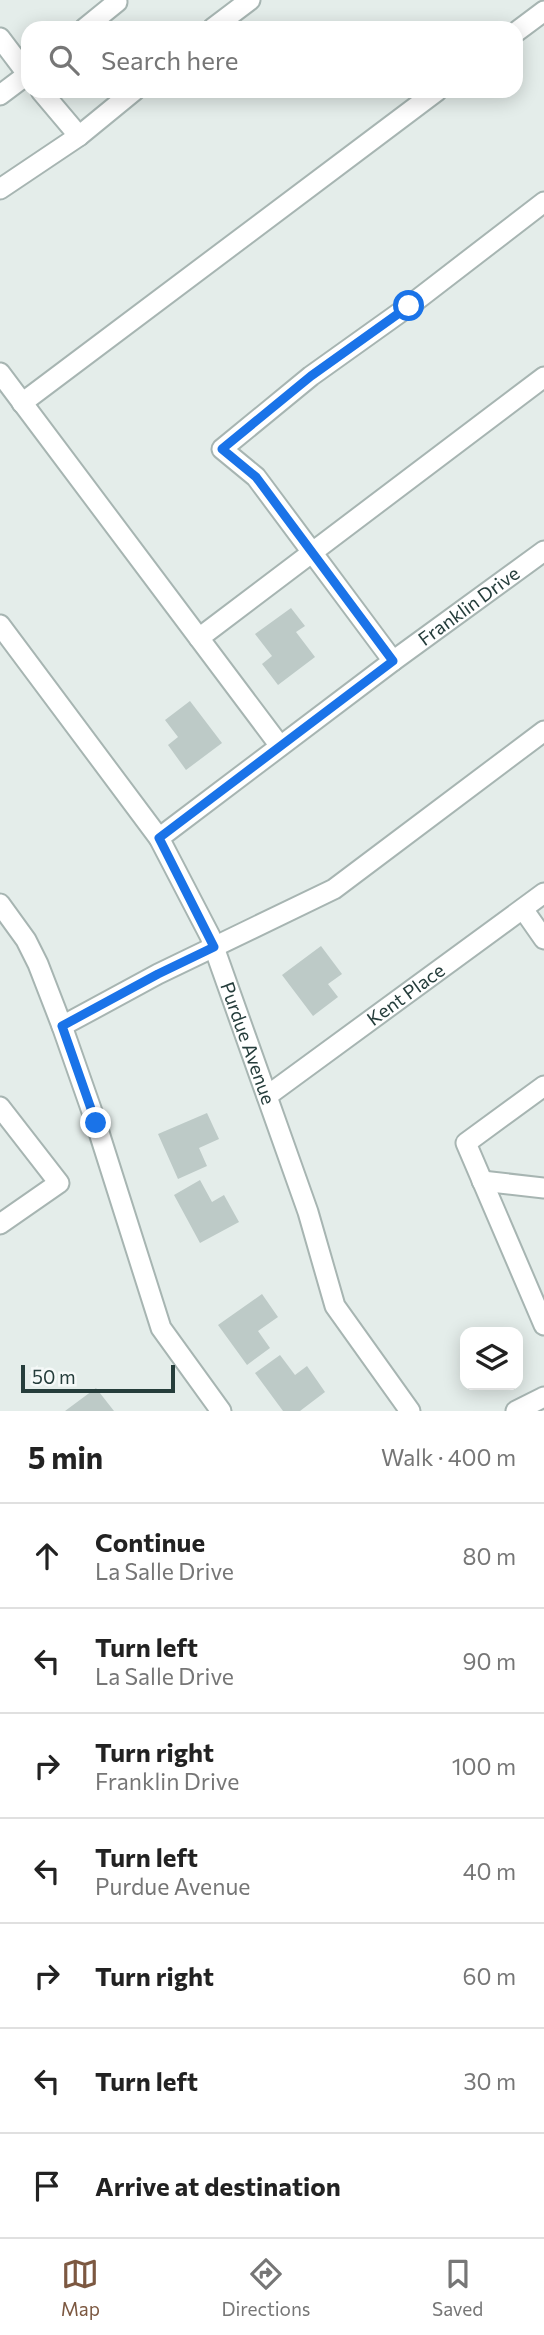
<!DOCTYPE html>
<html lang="en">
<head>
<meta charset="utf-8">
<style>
	:root { --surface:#fff; --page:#f2f2f2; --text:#222; --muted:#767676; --line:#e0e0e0; --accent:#7c5841 }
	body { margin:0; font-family:Commissioner,sans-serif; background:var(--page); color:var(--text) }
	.controls { position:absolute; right:21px; bottom:21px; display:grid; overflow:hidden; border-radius:14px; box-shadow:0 4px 18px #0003 }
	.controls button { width:63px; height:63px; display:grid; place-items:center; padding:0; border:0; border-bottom:2px solid var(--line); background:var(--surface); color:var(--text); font:35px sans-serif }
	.scale { position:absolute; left:21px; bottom:18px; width:154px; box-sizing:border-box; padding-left:7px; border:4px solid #253d3b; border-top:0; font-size:19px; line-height:24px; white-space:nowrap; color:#253d3b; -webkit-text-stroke:5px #f5f9f8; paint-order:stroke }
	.stop { position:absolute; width:21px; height:21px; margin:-16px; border:5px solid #1a73e8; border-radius:50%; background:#fff }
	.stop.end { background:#1a73e8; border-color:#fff; box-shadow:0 2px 7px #0008 }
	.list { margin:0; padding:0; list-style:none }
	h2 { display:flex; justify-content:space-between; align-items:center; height:91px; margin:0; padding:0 28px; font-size:30px }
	h2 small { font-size:23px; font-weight:400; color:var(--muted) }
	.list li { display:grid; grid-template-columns:46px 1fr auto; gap:21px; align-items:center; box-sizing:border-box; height:105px; padding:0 28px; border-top:2px solid var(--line) }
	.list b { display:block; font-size:26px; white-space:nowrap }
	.list p { margin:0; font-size:23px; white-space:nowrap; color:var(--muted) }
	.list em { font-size:23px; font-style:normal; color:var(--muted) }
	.icon { flex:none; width:38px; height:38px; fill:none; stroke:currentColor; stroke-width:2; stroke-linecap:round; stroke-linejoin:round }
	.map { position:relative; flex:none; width:544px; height:1411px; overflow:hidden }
	.search { position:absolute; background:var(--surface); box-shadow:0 4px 18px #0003; left:21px; right:21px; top:21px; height:77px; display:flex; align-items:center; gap:18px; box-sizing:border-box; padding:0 24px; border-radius:21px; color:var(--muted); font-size:26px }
	.sheet { height:826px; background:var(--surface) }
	nav { display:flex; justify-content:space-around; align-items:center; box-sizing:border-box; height:98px; border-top:2px solid var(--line); background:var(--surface); font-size:19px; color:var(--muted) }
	nav a { display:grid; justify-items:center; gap:4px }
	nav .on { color:var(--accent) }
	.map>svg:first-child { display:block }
</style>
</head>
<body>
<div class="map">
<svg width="544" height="1411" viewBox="0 0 544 1411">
	<rect width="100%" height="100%" fill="#e4edea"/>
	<path fill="#bdcac7" d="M291,608L305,626L296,632L315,657L278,685L262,664L272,656L255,634Z
		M190,701L222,743L186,770L168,745L178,737L165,720Z
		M321,946L342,974L328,984L338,997L313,1016L282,975Z
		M207,1113L219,1139L199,1148L207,1166L178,1179L158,1134Z
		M200,1180L212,1202L224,1195L239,1222L200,1243L174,1195Z
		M262,1294L278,1317L258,1331L270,1348L247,1365L218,1325Z
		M280,1355L295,1375L307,1366L325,1392L300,1411H283L255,1373Z
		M96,1388L114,1411H65Z"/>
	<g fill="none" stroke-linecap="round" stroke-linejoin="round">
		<defs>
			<g id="minor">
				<path d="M85,28L117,2"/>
				<path d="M213,28L250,0"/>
				<path d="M516,32L544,11"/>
				<path d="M0,38L28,75"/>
				<path d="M41,91L79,136"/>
				<path d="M0,95L28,74"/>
				<path d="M0,189L79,136L134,91"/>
				<path d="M0,373L280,746"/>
				<path d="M22,403L437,91"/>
				<path id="s1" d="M0,625L159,838L210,936L308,1212L335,1306L410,1411"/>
				<path d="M199,638L544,377"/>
				<path d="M393,661L256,477L222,449L311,376L409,306L544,202"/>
				<path id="s2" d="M159,838L393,661L544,551"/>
				<path d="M0,904L26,940L38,964L62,1026L96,1123L161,1328L221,1411"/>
				<path d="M523,909L544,939"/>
				<path d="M62,1026L158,974L334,889L544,731"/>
				<path d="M544,1086L466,1143L544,1325"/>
				<path id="s3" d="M267,1096L544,893"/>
				<path d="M0,1107L59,1183L0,1224"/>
				<path d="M482,1181L544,1188"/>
				<path d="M516,1411L544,1397"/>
			</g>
		</defs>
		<use href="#minor" stroke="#a7b5b2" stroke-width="23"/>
		<use href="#minor" stroke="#fff" stroke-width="19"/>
	</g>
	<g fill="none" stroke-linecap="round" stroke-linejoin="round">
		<path stroke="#1a73e8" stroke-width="9" d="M96,1123L62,1026L158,974L214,947L159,838L393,661L256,477L222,449L311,376L409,306"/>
	</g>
	<g text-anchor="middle" stroke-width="5" stroke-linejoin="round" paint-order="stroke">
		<g font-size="19" fill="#253d3b" stroke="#f5f9f8">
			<text dy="7" stroke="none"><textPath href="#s2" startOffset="387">Franklin Drive</textPath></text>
			<text dy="7" stroke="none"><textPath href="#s3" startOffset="172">Kent Place</textPath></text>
			<text dy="7" stroke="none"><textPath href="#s1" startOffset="490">Purdue Avenue</textPath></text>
		</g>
	</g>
</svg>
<div class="controls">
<button><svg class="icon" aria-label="layers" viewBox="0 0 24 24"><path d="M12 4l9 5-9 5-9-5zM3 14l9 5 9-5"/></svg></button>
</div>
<div class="scale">50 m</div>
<div class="stop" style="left:409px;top:306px"></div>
<div class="stop end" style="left:96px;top:1123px"></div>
<div class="search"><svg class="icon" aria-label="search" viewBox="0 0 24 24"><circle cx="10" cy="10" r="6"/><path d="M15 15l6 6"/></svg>Search here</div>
</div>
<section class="sheet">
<h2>5 min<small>Walk · 400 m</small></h2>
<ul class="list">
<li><svg class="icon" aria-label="ahead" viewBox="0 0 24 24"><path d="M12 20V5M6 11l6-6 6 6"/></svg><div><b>Continue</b><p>La Salle Drive</p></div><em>80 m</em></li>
<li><svg class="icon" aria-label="left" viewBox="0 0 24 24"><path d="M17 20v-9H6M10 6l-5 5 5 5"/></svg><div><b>Turn left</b><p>La Salle Drive</p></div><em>90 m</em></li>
<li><svg class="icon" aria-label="right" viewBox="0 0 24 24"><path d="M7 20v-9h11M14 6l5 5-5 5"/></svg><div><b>Turn right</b><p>Franklin Drive</p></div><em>100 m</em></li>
<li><svg class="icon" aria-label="left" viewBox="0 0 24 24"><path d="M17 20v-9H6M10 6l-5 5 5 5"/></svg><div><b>Turn left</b><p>Purdue Avenue</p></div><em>40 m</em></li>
<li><svg class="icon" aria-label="right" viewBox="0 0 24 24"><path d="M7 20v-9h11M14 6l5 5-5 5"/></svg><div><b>Turn right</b></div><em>60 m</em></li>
<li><svg class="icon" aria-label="left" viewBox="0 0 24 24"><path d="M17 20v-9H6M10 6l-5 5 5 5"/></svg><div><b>Turn left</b></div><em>30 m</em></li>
<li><svg class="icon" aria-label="arrive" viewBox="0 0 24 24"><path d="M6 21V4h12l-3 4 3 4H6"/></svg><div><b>Arrive at destination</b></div></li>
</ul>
</section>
<nav>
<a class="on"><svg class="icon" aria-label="map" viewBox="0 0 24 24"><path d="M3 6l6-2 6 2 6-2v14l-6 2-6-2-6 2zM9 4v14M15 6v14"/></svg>Map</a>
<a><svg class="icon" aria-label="directions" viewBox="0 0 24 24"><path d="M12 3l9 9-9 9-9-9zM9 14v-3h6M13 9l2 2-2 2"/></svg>Directions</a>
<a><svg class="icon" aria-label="saved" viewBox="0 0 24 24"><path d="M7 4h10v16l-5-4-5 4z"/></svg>Saved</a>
</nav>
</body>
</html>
